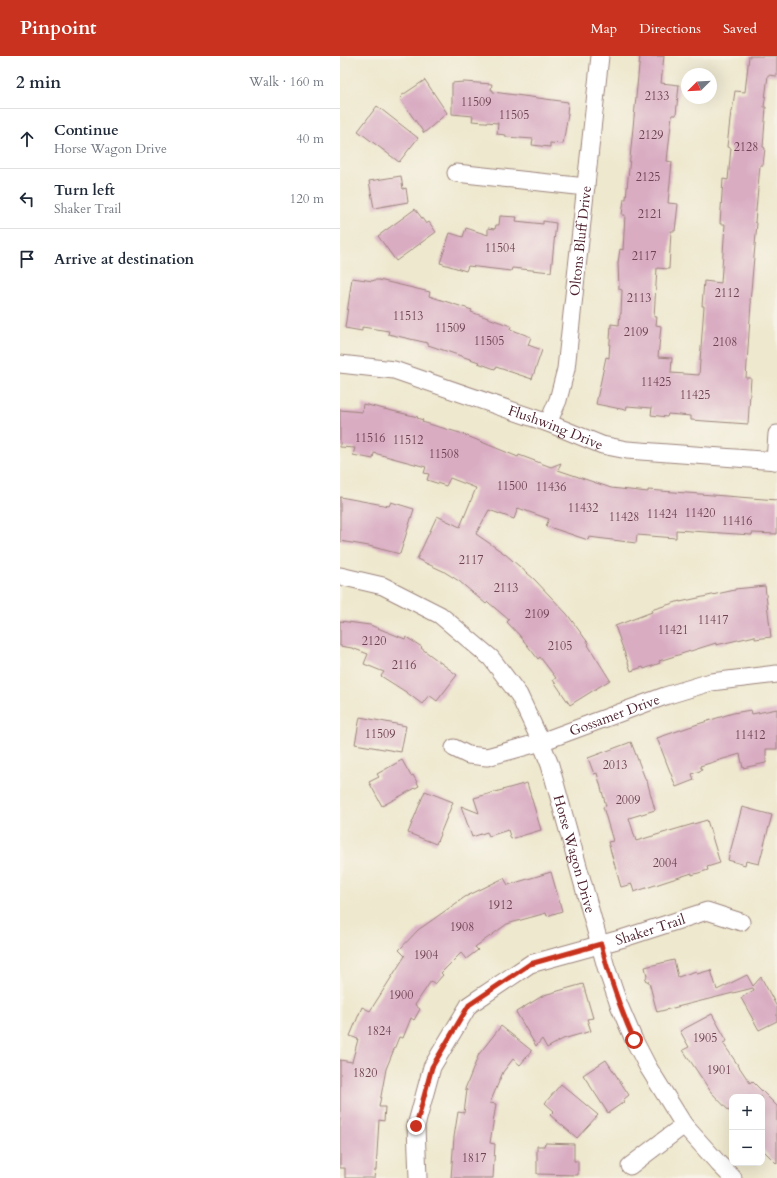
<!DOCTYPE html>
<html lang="en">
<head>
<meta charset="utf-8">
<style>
	:root { --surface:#fff; --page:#f2f2f3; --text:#1f2937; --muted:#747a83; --line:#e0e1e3; --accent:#c8321e }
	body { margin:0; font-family:Cardo,serif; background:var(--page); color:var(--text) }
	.controls { position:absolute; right:12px; bottom:12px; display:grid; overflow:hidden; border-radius:8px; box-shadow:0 4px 16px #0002 }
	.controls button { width:36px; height:36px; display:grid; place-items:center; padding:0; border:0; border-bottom:1px solid var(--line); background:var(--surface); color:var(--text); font:20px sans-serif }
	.compass { position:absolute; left:341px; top:12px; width:36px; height:36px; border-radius:50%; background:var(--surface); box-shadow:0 4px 16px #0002; rotate:246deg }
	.stop { position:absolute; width:12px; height:12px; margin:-9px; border:3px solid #c8321e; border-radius:50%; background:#fff }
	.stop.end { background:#c8321e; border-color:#fff; box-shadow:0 1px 4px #0008 }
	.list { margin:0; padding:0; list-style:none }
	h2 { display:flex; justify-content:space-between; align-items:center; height:52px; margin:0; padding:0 16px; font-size:17px }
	h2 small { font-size:13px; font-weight:400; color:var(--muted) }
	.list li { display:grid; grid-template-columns:26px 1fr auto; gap:12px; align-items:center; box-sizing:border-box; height:60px; padding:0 16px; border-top:1px solid var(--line) }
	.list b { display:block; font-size:15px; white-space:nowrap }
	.list p { margin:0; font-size:13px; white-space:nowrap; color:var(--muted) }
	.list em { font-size:13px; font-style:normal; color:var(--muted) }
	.icon { flex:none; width:22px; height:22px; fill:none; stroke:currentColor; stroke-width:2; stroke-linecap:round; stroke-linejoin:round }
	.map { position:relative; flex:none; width:437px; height:1122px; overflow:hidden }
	header { display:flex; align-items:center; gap:24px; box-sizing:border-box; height:56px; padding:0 20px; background:var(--accent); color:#fff }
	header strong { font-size:19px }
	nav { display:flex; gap:22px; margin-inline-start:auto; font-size:14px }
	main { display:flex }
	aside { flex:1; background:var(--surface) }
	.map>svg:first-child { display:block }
</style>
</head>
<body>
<header>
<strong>Pinpoint</strong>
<nav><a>Map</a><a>Directions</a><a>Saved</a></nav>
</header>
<main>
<aside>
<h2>2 min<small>Walk · 160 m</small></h2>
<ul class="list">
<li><svg class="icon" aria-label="ahead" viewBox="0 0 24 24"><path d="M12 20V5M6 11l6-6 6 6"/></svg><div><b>Continue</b><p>Horse Wagon Drive</p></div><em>40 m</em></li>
<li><svg class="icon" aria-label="left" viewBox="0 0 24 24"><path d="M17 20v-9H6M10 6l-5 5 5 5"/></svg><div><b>Turn left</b><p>Shaker Trail</p></div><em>120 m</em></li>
<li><svg class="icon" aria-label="arrive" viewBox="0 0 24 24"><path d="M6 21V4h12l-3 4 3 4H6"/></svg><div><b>Arrive at destination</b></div></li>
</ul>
</aside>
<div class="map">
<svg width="437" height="1122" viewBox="0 0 437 1122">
	<rect width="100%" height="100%" fill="#f7f3e8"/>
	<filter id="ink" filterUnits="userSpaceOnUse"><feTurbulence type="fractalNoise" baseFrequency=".025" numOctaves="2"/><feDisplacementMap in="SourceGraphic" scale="8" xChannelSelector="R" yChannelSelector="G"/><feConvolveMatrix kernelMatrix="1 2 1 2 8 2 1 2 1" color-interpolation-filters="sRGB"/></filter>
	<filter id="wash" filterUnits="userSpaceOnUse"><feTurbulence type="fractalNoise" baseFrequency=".012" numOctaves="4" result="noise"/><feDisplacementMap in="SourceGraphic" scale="16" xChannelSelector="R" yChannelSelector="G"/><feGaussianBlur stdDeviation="0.9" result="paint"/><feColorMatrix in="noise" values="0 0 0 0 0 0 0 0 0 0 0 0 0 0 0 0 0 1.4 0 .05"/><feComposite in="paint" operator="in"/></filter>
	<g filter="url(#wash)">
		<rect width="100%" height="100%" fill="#eee8ce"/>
		<g id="blocks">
			<path fill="#d9acc2" d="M300,0H324L321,27L339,29L336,59H332L327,105L332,106L328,147L338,148L335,175H331L329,213L317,212L314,261H317L316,269L321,270L318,301L332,302L331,317L359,319L364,250H362L364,225L381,227L385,168H380L383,123L388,124L391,92L387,91L391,55L392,56L395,35L405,36L409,0H437V20L428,19L424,51H426L423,91L425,92L423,109H420L415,166L417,167L410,246L411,247L406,322H411L408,368L351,364V360L328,358L327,361L311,359L312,352L287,350L286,354L256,348L266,301L269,302L271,268L279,269L280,258H281L282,234L279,233L278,207L280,193L283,194L285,159H282L284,143H286Z
				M85,24L107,57L84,77L60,43L62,41L61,40Z
				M124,26L152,28L151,34H153V36L228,46L227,58H228L223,88L210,87V91L192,89L193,83L166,81V79L157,78L158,67L132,65L133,60L112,58V27Z
				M37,50L78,82L59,106L18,75Z
				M61,120L63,133L66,132L68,146L34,152L29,125Z
				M75,153L84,165L86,168L89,166L96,176L56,205L38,180Z
				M160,160L177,161L176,165L203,168V165L216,167L211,216L172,212L171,215L128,210L126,215L100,207L110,177L123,181L126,172L148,179V172L155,173L156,169H159Z
				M12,222L33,225L34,224H39L90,236L89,240L132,254L131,256L171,270L170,273L191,281L188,289L202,294L192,323L156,311L155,313L138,307L139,306L88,289V287L48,278L49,275L22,271V275L5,272Z
				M23,348L78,361L77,362L83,364L82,366L120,377L178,401L179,399L211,411L221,407L218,414L271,432L308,436V434L437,444V478L412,477V479L336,474V482L297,479L296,487L249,481L248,484L206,470L209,463L178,452L174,463L149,454L136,478L165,498L194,523L227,558L249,588L248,589L270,624L230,649L213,624L216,622L200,601L198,603L180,580L167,566L169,564L148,546L146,548L119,525L103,515L77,503L97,460L120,471L136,432L110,422L106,430L87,424L89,418L84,417L86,411L34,397L33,403L13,399L15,392L0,391V354L22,356Z
				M0,441L49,450L51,446L74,453L60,498L29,490L0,485Z
				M425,530L431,581L415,583V580L376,589V587L319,605L320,607L304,613L303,611L291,615L275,570L312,556L311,554L340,545V546L395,534V533Z
				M0,565L30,569L65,583L66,581L82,591L81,592L117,619L97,645L89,639L82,648L66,636L41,620L44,616L24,608L28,598L12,592L0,590Z
				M437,653V693H426V707L403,712L400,698L360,710L362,714L352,718L354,724L336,731L317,682L355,669L393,657L411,654L412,658Z
				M20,661L66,670L61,696L15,688Z
				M291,686L306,725H307L315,754L289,762L296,785L367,764L380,807L367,811L368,814L352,819V817L294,836L292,828L281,831L268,786L273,785L263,751L266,750L257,717L254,718L248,702Z
				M62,704L71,720L73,719L79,730L42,750L29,726L39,721L37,718Z
				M187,727L201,774L171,783L168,774L149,780L147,776L132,781L121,750L139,757L134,742Z
				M85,735L113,746L96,788L68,777Z
				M402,751L432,759L419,808L406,805L405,809L388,804Z
				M211,816L222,855L207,860L206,857L167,868L135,891L138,894L126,903L121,897L101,917L103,919L95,928L91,925L75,949L80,953L74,964L71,962L63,982L59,981L46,1013L39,1051H45L44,1065L39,1064L36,1114H35L34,1122H5V1112H0V1004L12,1006L18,983L10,980L22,951L30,955L65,900L59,894L78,874L125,841L164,822L168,829Z
				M334,904L338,921L356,915L357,918L371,914L377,934L407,919L413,930L421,921L437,951V965L419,974L401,942L414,934L413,932L317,956L309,926L305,924L307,920L305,911Z
				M243,928L253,962L247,963L251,975L223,983L207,992L202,983L196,990L176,956L204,939Z
				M372,958L387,985L383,987L410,1027L412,1025L437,1050V1108L422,1093V1041H392V1058L371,1036L343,994L349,991L340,975Z
				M161,970L192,995L180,1009L173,1003L163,1016L150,1047L156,1048L150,1087L155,1088L153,1122H111L114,1081L118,1056L124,1057L127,1034L125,1033L139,998Z
				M266,1004L289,1039L283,1044L284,1046L268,1057L243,1019Z
				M221,1028L258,1059L237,1082L210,1059L214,1055L205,1047Z
				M205,1087L234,1088V1105H238V1119L197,1118V1090H204Z"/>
		</g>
	</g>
	<g filter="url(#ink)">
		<use href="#blocks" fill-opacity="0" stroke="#9c847c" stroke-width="1"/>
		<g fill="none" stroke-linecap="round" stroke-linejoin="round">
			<defs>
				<g id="minor">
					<path d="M116,117L246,131"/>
					<path id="s1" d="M0,308L54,314L208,367L262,389L287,394L437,405"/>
					<path id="s2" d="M208,367L218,344L226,313L260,0"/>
					<path d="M435,405L437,378"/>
					<path id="s3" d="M0,520L43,530L100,559L151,602L179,639L201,686L210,709L266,911L279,949L294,984L308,1011L344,1069L379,1108L393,1122"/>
					<path id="s4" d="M114,692L128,699L147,701L201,686L325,640L371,626L437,618"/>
					<path d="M290,1110L344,1069"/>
					<path id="s5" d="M78,1122L76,1070L92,1011L129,949L190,908L284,882L367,855L401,866"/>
				</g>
			</defs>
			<use href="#minor" stroke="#9c847c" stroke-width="19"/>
			<use href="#minor" stroke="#fff" stroke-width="17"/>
		</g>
	</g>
	<g fill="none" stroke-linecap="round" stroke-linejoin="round" filter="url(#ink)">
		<path stroke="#c8321e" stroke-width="5" d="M76,1070L92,1011L129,949L190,908L261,888C269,921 280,952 294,984"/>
	</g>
	<g text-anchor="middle" stroke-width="4" stroke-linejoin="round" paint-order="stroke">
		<g font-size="12" fill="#6e4251">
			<text x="317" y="44">2133</text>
			<text x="136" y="50">11509</text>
			<text x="174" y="63">11505</text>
			<text x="311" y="83">2129</text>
			<text x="406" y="95">2128</text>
			<text x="308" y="125">2125</text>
			<text x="310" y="162">2121</text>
			<text x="160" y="196">11504</text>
			<text x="304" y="204">2117</text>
			<text x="387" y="241">2112</text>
			<text x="299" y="246">2113</text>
			<text x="68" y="264">11513</text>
			<text x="110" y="276">11509</text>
			<text x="296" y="280">2109</text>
			<text x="149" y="289">11505</text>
			<text x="385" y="290">2108</text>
			<text x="316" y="330">11425</text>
			<text x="355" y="343">11425</text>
			<text x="30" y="386">11516</text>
			<text x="68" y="388">11512</text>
			<text x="104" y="402">11508</text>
			<text x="172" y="434">11500</text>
			<text x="211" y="435">11436</text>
			<text x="243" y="456">11432</text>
			<text x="360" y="461">11420</text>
			<text x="322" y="462">11424</text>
			<text x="284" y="465">11428</text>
			<text x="397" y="469">11416</text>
			<text x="131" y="508">2117</text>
			<text x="166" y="536">2113</text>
			<text x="197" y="562">2109</text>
			<text x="373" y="568">11417</text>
			<text x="333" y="578">11421</text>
			<text x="34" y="589">2120</text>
			<text x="220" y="594">2105</text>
			<text x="64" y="613">2116</text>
			<text x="40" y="682">11509</text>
			<text x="410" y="683">11412</text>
			<text x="275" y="713">2013</text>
			<text x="288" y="748">2009</text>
			<text x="325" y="811">2004</text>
			<text x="160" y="853">1912</text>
			<text x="122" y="875">1908</text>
			<text x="86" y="903">1904</text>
			<text x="61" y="943">1900</text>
			<text x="39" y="979">1824</text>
			<text x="365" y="986">1905</text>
			<text x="379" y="1018">1901</text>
			<text x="25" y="1021">1820</text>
			<text x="134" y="1106">1817</text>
		</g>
		<g font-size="14" fill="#4a1f2b" stroke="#f7f3e8">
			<text dy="5" stroke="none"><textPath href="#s2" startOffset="186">Oltons Bluff Drive</textPath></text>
			<text dy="5" stroke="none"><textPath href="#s1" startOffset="226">Flushwing Drive</textPath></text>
			<text dy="5" stroke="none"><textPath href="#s4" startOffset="169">Gossamer Drive</textPath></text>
			<text dy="5" stroke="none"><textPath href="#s3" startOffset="390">Horse Wagon Drive</textPath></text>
			<text dy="5" stroke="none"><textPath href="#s5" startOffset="384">Shaker Trail</textPath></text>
		</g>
	</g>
</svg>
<div class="controls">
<button>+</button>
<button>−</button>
</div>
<svg class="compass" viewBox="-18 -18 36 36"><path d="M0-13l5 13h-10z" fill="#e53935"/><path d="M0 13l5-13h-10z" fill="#747a83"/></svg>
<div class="stop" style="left:294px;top:984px"></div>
<div class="stop end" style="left:76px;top:1070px"></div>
</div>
</main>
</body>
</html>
